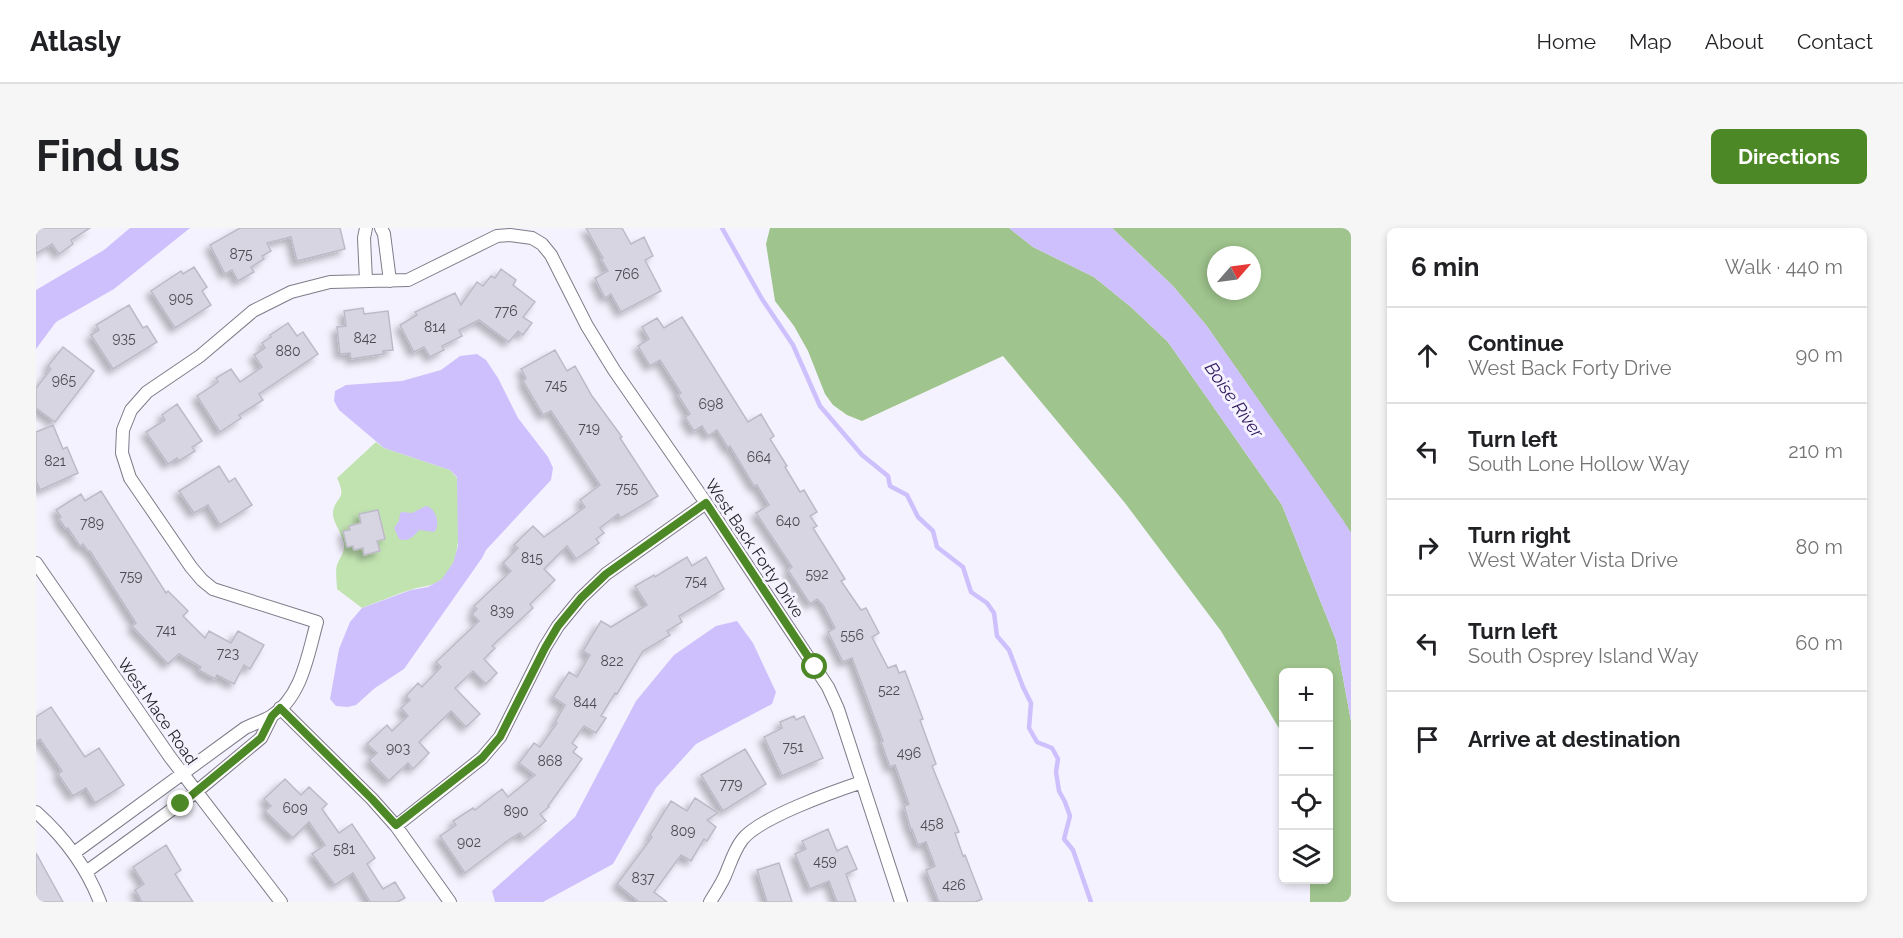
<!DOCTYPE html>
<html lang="en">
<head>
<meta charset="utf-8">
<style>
	:root { --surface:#fff; --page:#f6f6f6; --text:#202124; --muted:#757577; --line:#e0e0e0; --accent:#4c8825 }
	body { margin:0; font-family:Raleway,sans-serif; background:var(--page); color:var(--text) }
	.controls { position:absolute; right:18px; bottom:18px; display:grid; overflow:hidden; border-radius:9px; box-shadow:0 3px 9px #0003 }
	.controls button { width:54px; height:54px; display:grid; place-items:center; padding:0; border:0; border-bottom:2px solid var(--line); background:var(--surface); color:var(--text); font:30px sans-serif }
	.compass { position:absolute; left:1171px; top:18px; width:54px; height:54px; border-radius:50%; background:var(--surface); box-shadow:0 3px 9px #0003; rotate:62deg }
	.stop { position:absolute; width:18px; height:18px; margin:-14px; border:4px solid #4c8825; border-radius:50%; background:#fff }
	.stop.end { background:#4c8825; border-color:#fff; box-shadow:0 2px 6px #0008 }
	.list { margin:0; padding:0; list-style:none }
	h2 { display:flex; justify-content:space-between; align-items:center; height:78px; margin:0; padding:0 24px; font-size:26px }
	h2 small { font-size:20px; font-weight:400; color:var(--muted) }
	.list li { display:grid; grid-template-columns:39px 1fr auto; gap:18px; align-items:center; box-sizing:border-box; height:96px; padding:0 24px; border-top:2px solid var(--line) }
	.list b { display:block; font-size:22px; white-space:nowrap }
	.list p { margin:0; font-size:20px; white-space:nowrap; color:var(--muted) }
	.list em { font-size:20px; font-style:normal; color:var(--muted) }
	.icon { flex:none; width:33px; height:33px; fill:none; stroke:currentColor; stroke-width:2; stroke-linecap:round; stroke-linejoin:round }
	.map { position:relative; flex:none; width:1315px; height:674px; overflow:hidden; border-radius:9px }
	header { display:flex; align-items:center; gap:36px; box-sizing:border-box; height:84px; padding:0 30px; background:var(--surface); border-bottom:2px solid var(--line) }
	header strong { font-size:28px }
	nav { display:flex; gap:33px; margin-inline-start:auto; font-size:21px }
	.intro { display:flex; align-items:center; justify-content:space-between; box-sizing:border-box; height:144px; padding:0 36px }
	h1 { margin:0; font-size:42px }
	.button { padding:15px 27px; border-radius:9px; background:var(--accent); color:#fff; font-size:21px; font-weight:700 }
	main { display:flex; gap:36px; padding:0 36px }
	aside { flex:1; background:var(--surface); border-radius:9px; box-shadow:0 3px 9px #0003 }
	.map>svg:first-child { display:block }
</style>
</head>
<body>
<header>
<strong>Atlasly</strong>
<nav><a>Home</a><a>Map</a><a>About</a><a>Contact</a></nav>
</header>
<div class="intro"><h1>Find us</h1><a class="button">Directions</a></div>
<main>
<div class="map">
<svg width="1315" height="674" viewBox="0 0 1315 674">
	<defs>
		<filter id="shadow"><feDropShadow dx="-5" dy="5" stdDeviation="3" flood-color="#0004"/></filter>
	</defs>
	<rect width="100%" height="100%" fill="#f4f2fe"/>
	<path fill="#c1e3b0" d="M340,214L348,220L414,242L421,250C422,278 430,333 405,352C395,359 385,358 374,362C358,367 342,374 326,380L301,361C301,354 299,344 301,337C304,329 309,325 308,315C306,305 296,294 297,284C299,268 312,273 301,250Z"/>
	<path fill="#9fc48d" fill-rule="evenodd" d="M734,0H973L997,19L1058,49L1095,79L1132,114L1246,277L1300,412L1315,493V674H1274V652H1292V445H1248L1247,507L1185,403L1089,275L967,128L826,193L811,187L797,177L789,166L772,123L758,98L739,73L730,16Z
		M1076,0H1315V305L1170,97L1136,57ZM1180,27H1216V63H1180Z"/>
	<path fill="#cec0fd" d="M94,0H154L78,61L20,94L0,121V62L68,22Z
		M973,0H1076L1136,57L1170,97L1307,292L1315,305V493L1300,412L1246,277L1132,114L1095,79L1058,49L997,19Z
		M441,126L450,132L462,150L482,190L512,229L517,240L515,252L450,322L446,330L368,441L339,460L320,477L312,479L300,478L294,471L303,421L314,394L326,380L375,362L392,359L406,351L417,335L422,318L421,249L414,242L348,220L303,182L298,173L299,163L310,157L366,153L405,142L424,128Z
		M390,278C400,280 405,297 398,304L383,302C377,309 373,314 363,311L358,300L363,293L364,285L367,284L376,285Z
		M701,393L717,415L740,464L736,476L660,516L620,560L577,636L507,674H459L456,663L539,589L600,473L638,427L680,398Z"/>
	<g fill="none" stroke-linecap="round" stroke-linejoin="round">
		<path stroke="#cec0fd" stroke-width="4.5" d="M686,0L726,71L757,117L784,178L826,227L852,248L854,258L871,267L882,289L897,303L901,319L927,339L935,364L951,375L958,385L961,408L973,422L987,459L995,475L993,500L1001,514L1016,520L1022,531L1020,544L1023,563L1029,574L1034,588L1028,611L1037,622L1055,674"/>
	</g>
	<path fill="#d8d5e3" stroke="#bdbac8" stroke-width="1.5" filter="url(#shadow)" d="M0,0H54L35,12L37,16L23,26L16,16L0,26Z
		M204,0H304L309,21L261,33L255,9L231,15L235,23L226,28L228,31L215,39L218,44L202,53L196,42L189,46L174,17Z
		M550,0H586L595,16L608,9L617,28L609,32L625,63L585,84L575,66L569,70L559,50L572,43L565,31L567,30Z
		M158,39L171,59L166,63L175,77L139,100L115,63L145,43L147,46Z
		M465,41L480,52L477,57L499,74L487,89L496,95L487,107L482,103L473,114L443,92L423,102L426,108L406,118L408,122L394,129L388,119L378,124L364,97L381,87L379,84L419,65L425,77L441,54L447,58L455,48L459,50Z
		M93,77L107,100L111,98L121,114L77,141L55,107L63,102L60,97Z
		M327,80L328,86L352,83L357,122L347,123V126L315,131L314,125L304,126L301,99L310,98L308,83Z
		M646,89L712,194L725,186L738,208L734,211L751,238L749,239L764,264L768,262L781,284L774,288L781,298L777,300L809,351L805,353L825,382L830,380L843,405L836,409L852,440L860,437L863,445L869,443L887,491L884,492L900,536L896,538L923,604L919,605L927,628L929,627L946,671L939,674H903L890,642L899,638L890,614L882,617L876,601L875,602L868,578L873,576L859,537L854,539L845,514L847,513L816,430L807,434L792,404L799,400L787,377L781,371L774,376L752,342L756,339L720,285L733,277L721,257L718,258L694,218L692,220L681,202L672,208L666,198L658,203L649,189L654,186L642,167L645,165L624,132L614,138L602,118L613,111L606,99L621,90L628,100Z
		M252,95L261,108L267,104L282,126L223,166L227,172L203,187L205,190L184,204L161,168L182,154L180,150L195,141L204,154L226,139L218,127L229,120L226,115L235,109L234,107Z
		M27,119L58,143L19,194L0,180V160L15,141L12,138Z
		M519,122L531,143L539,138L556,168L586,209L584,210L622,268L585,290L582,286L564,300L568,305L560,311L563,315L540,331L531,318L508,341L519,352L494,376L497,380L456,418L459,420L448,431L461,445L450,456L437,443L419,460L444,486L430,499L415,483L383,514L393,525L377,541L372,535L353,553L333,532L341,525L331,516L351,497L356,503L372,488L365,480L374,472L370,468L382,455L386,459L405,439L400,434L443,393L436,386L441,381L438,378L475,343L467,335L482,320L478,317L497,298L508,309L549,279L544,272L564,257L515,183L507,187L487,153L490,150L485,141Z
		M141,176L166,213L156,219L159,223L143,233L141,230L132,236L110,204L129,192L126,187Z
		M17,197L27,221L31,219L42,245L4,262L0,253V204Z
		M183,238L193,254L199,250L216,277L184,297L172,277L158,285L143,263Z
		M65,263L130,365L132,363L152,383L147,388L169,410L173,403L195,415L202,403L228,417L214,441L208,437L198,456L181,447L179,451L163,442L165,439L143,426L132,436L96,398L100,395L54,323H52L47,316L44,318L32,300L30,301L23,291L25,289L20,282L45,266L49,273Z
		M342,282L349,311L341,313L344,323L328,327L327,320L318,322L317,318L311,319L307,303L314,302L313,298L325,295L323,286Z
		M651,329L656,338L670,329L688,361L643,388L646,394L631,403L634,407L607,423L581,466L579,465L565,488L570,490L560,505L548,498L536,515L541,519L537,524L546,531L512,578L513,579L504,586L510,593L488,610L484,605L474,611L429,645L404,608L420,597L417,593L437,580L439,582L466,561L472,569L499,547L483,535L498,515L504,519L521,495L519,494L529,477L517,469L533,444L541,449L554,427L547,423L565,393L575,399L611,377L599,358L618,347L619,349Z
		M15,479L49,529L63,520L88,557L59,575L50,560L37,568L22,546L26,543L4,511L0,514V489Z
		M758,488L760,492L768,488L787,530L746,548L728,509L746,500L744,494Z
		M709,521L730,556L687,583L665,547Z
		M249,551L265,567L273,559L291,576L286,581L303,605L316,596L339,630L331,636L347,661L359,654L369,670L361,674H334L317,645L299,657L276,626L289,617L273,594L257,610L229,583L235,578L228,571Z
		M659,570L682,585L671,592L680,599L671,613L668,611L655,633L645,627L618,664L631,674H603L581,656L616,609L614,607L635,573L651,583Z
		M792,601L801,623L811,618L821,641L810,646L820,674H801L793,653L774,661L759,626L770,621L766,613Z
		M130,617L145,642L139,646L157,674H106L99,662L108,656L97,639Z
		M0,625L27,674H0Z
		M743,635L756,674H731L721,642Z"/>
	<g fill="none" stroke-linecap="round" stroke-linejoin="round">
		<defs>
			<path id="minor" d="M345,0L348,6L354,53
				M330,53L328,10L330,0
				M0,335L134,529L245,674
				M244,480L336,571L360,598L414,674
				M0,584C28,609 50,638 64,674
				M360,598L446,530L464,509L509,419L522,398L545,370L570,346L670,275
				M38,625L209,500C217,496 227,493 234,489C266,470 272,426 281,394L177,361L166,352L155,339L94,250L86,225L87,202L95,182L111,164L164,128L217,83L255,64L294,54L372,52L461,8L474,7L496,10L506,16L515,27L551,98L578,142L670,275L792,459L802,481L865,674
				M50,644L160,564L225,510L236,488
				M674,674C679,666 684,658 688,650C694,637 697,624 706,612C722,590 799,563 826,554"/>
		</defs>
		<use href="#minor" stroke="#7f7c89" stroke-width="14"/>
		<use href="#minor" stroke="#fff" stroke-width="12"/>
	</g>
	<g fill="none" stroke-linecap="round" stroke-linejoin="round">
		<path stroke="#4c8825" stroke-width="8" d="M145,576L225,510L236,488L244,480L336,571L360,597L446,530L464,509L509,420L522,398L545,370L570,346L670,275L779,439"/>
	</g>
	<g text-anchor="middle" stroke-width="6" stroke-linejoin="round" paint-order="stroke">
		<g font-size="14" fill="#4c4a52">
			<text x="205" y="31">875</text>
			<text x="591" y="51">766</text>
			<text x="145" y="75">905</text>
			<text x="470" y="88">776</text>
			<text x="399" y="104">814</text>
			<text x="88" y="115">935</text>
			<text x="329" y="115">842</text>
			<text x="252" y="128">880</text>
			<text x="28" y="157">965</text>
			<text x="520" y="162">745</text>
			<text x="675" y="181">698</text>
			<text x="553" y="205">719</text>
			<text x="723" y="234">664</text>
			<text x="19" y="238">821</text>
			<text x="591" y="265">755</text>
			<text x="752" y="298">640</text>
			<text x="56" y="300">789</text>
			<text x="496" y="335">815</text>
			<text x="781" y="351">592</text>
			<text x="95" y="353">759</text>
			<text x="660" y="358">754</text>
			<text x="466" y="388">839</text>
			<text x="130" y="407">741</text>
			<text x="816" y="412">556</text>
			<text x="192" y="430">723</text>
			<text x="576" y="438">822</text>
			<text x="853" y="467">522</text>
			<text x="549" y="479">844</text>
			<text x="757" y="524">751</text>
			<text x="362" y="525">903</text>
			<text x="873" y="530">496</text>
			<text x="514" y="538">868</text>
			<text x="695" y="561">779</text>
			<text x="259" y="585">609</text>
			<text x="480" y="588">890</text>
			<text x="896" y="601">458</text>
			<text x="647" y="608">809</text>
			<text x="433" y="619">902</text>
			<text x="308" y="626">581</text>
			<text x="789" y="638">459</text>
			<text x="607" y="655">837</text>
			<text x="918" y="662">426</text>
		</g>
		<g font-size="16" fill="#1d1c21" stroke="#f4f2fe">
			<text transform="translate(719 320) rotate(56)" y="6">West Back Forty Drive</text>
			<text transform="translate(122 483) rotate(55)" y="6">West Mace Road</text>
		</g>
		<g font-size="18" font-style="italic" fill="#331a5e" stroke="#f4f2fe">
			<text transform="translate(1198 172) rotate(55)" y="6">Boise River</text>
		</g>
	</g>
</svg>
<div class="controls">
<button>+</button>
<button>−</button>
<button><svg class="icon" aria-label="locate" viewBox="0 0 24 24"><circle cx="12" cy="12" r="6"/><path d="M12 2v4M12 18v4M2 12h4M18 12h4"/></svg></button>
<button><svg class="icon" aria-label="layers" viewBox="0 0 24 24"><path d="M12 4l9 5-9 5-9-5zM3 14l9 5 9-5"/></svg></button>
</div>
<svg class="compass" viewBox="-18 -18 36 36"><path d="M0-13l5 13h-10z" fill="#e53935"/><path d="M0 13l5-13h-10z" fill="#757577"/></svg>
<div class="stop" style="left:779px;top:439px"></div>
<div class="stop end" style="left:145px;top:576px"></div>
</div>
<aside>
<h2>6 min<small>Walk · 440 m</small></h2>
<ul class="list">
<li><svg class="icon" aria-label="ahead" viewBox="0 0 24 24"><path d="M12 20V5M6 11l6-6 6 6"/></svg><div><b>Continue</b><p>West Back Forty Drive</p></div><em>90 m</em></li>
<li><svg class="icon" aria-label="left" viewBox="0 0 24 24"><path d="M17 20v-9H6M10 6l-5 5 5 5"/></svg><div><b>Turn left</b><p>South Lone Hollow Way</p></div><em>210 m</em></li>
<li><svg class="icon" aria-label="right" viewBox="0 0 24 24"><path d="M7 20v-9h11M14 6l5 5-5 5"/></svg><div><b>Turn right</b><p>West Water Vista Drive</p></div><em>80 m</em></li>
<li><svg class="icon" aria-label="left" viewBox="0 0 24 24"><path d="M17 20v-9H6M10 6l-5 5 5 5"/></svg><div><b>Turn left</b><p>South Osprey Island Way</p></div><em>60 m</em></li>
<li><svg class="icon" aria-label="arrive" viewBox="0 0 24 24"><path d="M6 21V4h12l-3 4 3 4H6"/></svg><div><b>Arrive at destination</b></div></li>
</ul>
</aside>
</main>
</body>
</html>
